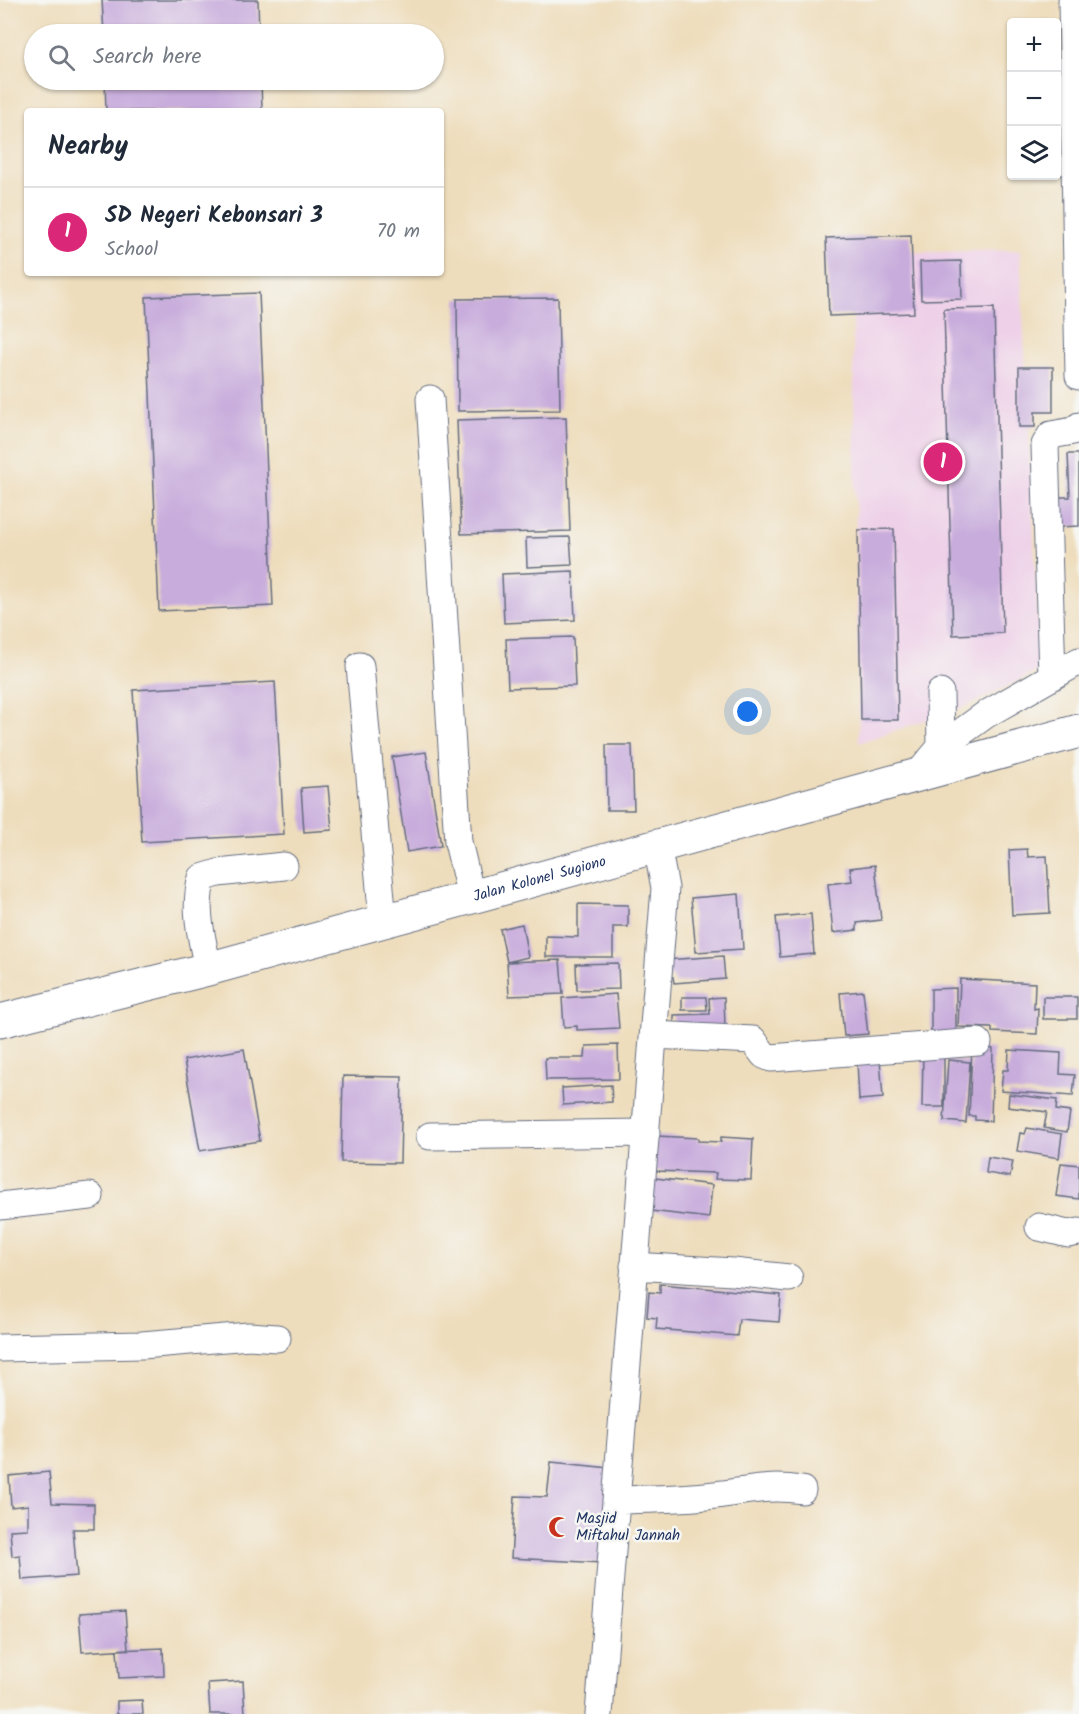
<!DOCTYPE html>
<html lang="en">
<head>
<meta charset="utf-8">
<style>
	:root { --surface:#fff; --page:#f2f2f3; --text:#1f2937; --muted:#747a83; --line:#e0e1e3; --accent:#db2777 }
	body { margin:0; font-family:Kalam,sans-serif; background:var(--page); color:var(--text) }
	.controls { position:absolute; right:18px; top:18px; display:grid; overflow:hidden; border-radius:6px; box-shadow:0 2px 4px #0004 }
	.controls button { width:54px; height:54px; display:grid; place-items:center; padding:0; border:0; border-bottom:2px solid var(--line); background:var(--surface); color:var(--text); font:30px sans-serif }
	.you { position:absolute; left:748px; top:712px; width:21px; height:21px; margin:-15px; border:4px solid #fff; border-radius:50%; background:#1a73e8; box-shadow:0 0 0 9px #1a73e833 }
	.badge { display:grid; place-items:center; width:39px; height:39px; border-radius:50%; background:var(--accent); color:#fff; font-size:20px; font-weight:700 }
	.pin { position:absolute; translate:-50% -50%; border:3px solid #fff; box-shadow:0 2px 6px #0006 }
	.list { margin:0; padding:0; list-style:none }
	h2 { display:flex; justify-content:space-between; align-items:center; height:78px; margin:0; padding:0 24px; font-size:26px }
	h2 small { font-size:20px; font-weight:400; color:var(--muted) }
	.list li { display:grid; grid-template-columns:39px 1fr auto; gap:18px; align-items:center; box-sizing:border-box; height:90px; padding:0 24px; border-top:2px solid var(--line) }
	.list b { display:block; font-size:22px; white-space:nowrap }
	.list p { margin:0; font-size:20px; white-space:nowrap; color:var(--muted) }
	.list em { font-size:20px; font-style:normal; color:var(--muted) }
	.icon { flex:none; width:33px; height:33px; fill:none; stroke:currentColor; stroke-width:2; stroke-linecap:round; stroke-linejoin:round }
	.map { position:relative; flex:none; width:1079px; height:1714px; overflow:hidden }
	.search { position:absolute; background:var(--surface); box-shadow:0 2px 4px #0004; left:24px; top:24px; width:420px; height:66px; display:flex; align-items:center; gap:15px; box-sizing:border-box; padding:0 21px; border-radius:33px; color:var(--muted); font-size:22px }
	.panel { position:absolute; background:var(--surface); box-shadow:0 2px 4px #0004; left:24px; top:108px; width:420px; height:168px; border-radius:6px }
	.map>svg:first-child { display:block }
</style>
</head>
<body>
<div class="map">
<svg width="1079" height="1714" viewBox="0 0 1079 1714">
	<rect width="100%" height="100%" fill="#f6f6f2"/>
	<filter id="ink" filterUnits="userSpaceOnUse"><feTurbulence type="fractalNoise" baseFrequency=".0167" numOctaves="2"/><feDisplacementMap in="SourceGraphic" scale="12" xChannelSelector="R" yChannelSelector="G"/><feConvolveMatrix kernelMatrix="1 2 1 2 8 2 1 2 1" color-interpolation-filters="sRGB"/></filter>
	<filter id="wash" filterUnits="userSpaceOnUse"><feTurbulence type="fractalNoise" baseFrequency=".008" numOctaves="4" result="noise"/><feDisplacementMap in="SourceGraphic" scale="24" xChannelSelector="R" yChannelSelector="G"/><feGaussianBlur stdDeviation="1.35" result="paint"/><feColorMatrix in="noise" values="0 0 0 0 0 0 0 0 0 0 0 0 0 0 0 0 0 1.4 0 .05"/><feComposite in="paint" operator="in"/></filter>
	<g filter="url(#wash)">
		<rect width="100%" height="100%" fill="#eeddbc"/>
		<path fill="#eed0e8" d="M1020,250L1040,670L969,705L859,743L852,254Z"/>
		<g id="blocks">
			<path fill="#c8acdc" d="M102,0H258L259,34H104Z
				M105,80H261L262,111H106Z
				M911,235L914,313L829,316L826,238Z
				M961,261L962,299L921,300L920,262Z
				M259,293L273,606L159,611L146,297Z
				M558,298L560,410L458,411L457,299Z
				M994,308L1003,633L953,635L944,309Z
				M1019,367H1053V412H1035V427H1019Z
				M566,417L570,531L461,534L457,420Z
				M1068,454H1079V526L1058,527L1057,497H1070Z
				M894,529L898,720H861L858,530Z
				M570,537L572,565L527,567L526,538Z
				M573,571L575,620L504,623L502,574Z
				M573,637L575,686L508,688L506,639Z
				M275,682L284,834L142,842L133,690Z
				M606,745H632L634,810H607Z
				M426,752L441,846L407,852L392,757Z
				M328,786L332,830L304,832L301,788Z
				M1027,849L1028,857L1047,856L1050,913L1012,915L1009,850Z
				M875,865L881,920L857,923V930L833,933L828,884L852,881L850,868Z
				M739,894L743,949L696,952L691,898Z
				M578,904L628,905V927H613V957H546V936L578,937Z
				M811,914L814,954L780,957L776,917Z
				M522,924L528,957L507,962L500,929Z
				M723,956L725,979L674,983L673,977H666L665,960Z
				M560,960L563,994L509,996L507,962Z
				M618,963L619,989L577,990L576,964Z
				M960,979L1035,983L1034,1009L1038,1008L1037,1034L992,1032V1028L958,1027Z
				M956,988V1034H931V989Z
				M863,991L868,1034L844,1036L840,993Z
				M616,994L619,1028L577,1030V1026L564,1027L562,998Z
				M682,997H706L707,1010H682Z
				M724,997L725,1027L674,1028V1015L710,1014L709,998Z
				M1043,997H1077V1019H1043Z
				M618,1045L619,1079L546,1080L545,1058H585L586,1046Z
				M972,1047L993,1049L991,1121L975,1120V1116H969Z
				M244,1049L260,1141L200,1151L184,1060Z
				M1009,1050L1061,1053L1060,1074L1075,1075L1073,1096L1001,1091L1003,1070H1008Z
				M923,1054L944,1055V1107H922Z
				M880,1059L883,1098L859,1100L857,1061Z
				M948,1060L970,1062L966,1123L944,1121Z
				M343,1076L402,1077L400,1163L341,1162Z
				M611,1085L612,1102L563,1105L562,1088Z
				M1009,1094L1057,1100L1056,1110L1070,1112L1067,1132L1044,1128L1047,1112L1008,1107Z
				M1027,1128L1062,1134L1059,1158L1017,1151L1020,1133L1025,1134Z
				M655,1136L698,1138V1141L721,1142V1137L753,1139L751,1180L715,1179L716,1173L654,1171Z
				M988,1157L1013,1161L1010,1177L986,1173Z
				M1061,1163L1079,1165V1199L1056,1196Z
				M647,1177L712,1185L709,1218L643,1210Z
				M660,1284L781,1295L779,1322L739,1319L737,1336L656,1329L657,1318L647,1317L649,1292L660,1293Z
				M551,1462L610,1468L602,1563L511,1558L515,1496L547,1497Z
				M49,1472L52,1503L94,1504V1529H73L77,1576L22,1580L20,1555L12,1556L10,1530L28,1529V1505L11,1507L9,1476Z
				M125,1611L128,1649L82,1652L79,1614Z
				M163,1648L164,1676L119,1678L117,1650Z
				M243,1681L245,1714H210L208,1683Z
				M142,1700L143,1714H117V1701Z"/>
		</g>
	</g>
	<g filter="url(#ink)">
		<use href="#blocks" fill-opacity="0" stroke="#656c7f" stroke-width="1.5"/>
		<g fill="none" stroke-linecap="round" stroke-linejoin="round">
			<defs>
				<path id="minor" d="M1072,0L1079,376
					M430,399L458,842L471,896
					M360,666L383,921
					M1052,676L1045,445L1051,435L1073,431L1079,426
					M940,693L941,747
					M916,777L941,747L985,715L1079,661
					M208,969C202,938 193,909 202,878L218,873L284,866
					M654,1035L753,1040L764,1055L771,1058L978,1042
					M430,1136L646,1133
					M0,1206L90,1196
					M1039,1227L1068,1234L1079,1232
					M634,1266L733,1272L789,1278
					M0,1348L142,1345L249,1336L277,1338
					M617,1500C650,1499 683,1499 715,1495C748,1491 768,1485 802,1490
					M599,1714L665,888L657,846"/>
				<g id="major">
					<path id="s1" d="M0,1021L208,969L1079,731"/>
				</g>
			</defs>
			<use href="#minor" stroke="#656c7f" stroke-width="29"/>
			<use href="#major" stroke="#656c7f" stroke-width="35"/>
			<use href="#minor" stroke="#fff" stroke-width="27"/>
			<use href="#major" stroke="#fff" stroke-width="33"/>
		</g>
	</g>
	<defs>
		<symbol id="mosque-bare" viewBox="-9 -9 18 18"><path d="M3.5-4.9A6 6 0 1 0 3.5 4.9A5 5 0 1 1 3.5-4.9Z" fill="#c8321e" stroke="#f6f6f2" stroke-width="2.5" paint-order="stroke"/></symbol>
	</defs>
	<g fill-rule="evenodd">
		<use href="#mosque-bare" x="544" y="1512" width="30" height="30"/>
	</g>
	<g text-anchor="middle" stroke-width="5" stroke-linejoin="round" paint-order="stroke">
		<g font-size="15" fill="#1b2f5e" stroke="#f6f6f2">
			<text dy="5" stroke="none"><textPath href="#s1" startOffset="558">Jalan Kolonel Sugiono</textPath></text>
		</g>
		<g font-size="15" fill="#1b2f5e" stroke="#f6f6f2" text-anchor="start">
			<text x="576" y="1523">Masjid<tspan x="576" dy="17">Miftahul Jannah</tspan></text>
		</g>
	</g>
</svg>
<div class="controls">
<button>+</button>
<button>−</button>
<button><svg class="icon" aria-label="layers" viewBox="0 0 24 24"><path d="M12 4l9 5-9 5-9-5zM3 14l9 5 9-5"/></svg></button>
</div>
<div class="you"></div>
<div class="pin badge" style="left:943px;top:462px">1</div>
<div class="search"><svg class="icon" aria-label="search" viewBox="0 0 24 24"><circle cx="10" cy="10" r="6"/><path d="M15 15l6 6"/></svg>Search here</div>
<section class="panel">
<h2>Nearby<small></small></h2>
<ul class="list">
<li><span class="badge">1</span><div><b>SD Negeri Kebonsari 3</b><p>School</p></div><em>70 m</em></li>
</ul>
</section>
</div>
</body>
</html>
